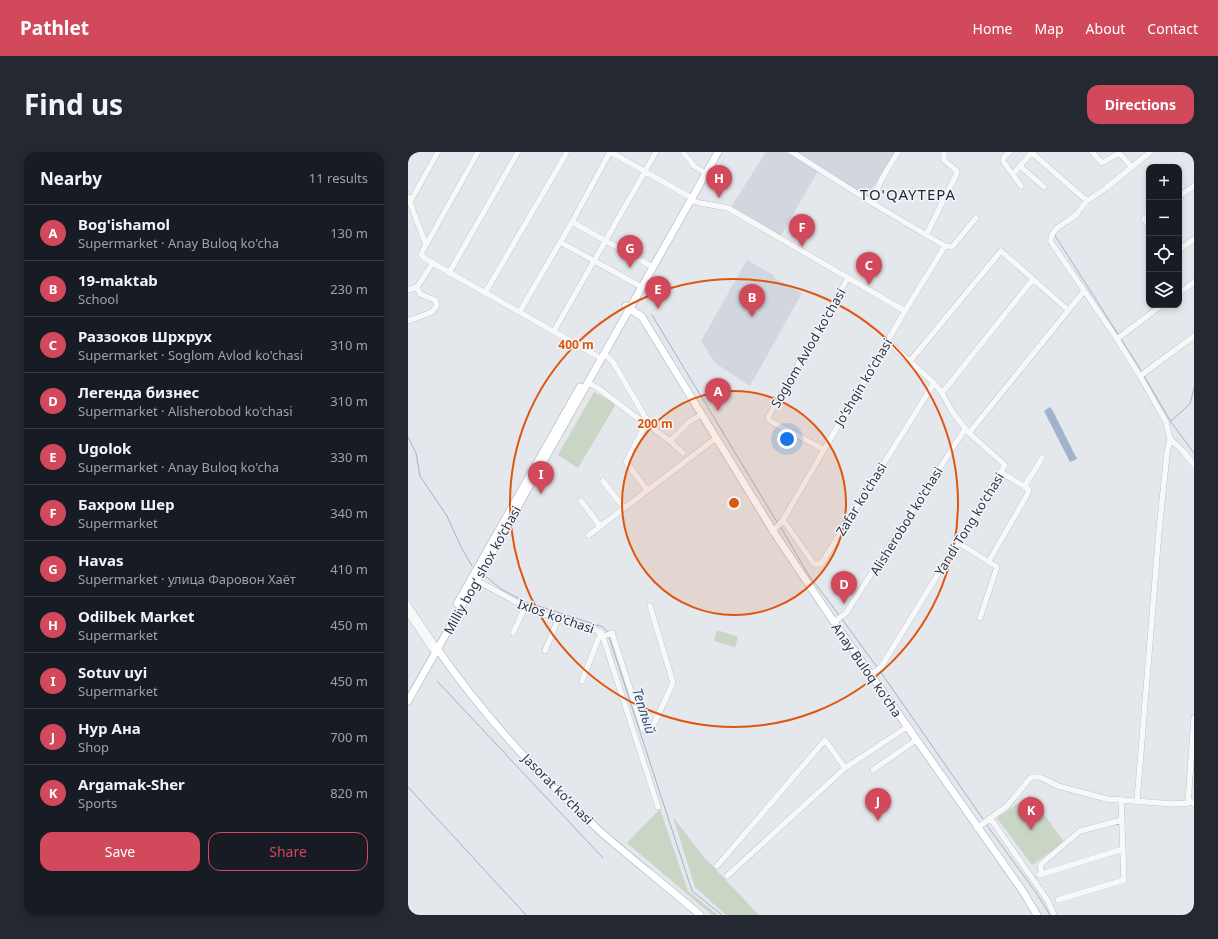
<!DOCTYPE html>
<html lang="en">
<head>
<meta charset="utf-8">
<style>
	:root { --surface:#171b24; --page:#242831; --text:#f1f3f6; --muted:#9ea1a6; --line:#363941; --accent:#d1495b }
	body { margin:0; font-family:"Noto Sans",sans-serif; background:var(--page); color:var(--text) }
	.controls { position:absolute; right:12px; top:12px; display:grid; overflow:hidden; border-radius:8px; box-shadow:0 2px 6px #0003 }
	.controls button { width:36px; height:36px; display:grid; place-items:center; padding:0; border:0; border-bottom:1px solid var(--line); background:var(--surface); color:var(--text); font:20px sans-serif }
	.you { position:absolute; left:379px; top:287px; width:14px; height:14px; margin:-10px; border:3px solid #fff; border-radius:50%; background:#1a73e8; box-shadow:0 0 0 6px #1a73e833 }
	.badge { display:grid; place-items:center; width:26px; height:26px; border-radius:50%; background:var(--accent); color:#fff; font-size:13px; font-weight:700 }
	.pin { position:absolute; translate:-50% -33px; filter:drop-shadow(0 1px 2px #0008) }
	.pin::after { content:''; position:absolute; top:21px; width:14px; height:12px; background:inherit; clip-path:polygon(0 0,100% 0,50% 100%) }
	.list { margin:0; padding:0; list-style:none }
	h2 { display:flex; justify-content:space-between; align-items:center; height:52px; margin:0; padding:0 16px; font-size:17px }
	h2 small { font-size:13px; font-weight:400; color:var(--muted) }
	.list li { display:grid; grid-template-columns:26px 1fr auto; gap:12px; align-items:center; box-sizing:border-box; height:56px; padding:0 16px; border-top:1px solid var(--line) }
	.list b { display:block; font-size:15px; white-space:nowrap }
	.list p { margin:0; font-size:13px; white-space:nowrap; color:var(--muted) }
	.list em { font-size:13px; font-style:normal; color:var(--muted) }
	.actions { display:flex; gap:8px; padding:12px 16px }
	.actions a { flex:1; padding:9px 0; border:1px solid var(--accent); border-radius:12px; text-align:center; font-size:14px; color:var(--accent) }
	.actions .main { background:var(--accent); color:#fff }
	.icon { flex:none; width:22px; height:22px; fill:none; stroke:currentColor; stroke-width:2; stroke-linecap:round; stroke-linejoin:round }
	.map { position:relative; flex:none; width:786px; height:763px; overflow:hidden; border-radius:12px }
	header { display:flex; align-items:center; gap:24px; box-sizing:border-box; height:56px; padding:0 20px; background:var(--accent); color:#fff }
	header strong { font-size:19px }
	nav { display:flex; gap:22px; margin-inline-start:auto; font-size:14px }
	.intro { display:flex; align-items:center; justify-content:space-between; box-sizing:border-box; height:96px; padding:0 24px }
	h1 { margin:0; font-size:28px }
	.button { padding:10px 18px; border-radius:12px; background:var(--accent); color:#fff; font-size:14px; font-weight:700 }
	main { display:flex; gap:24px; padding:0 24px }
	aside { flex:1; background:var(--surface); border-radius:12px; box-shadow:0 2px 6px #0003 }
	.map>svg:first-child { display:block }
</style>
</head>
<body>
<header>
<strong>Pathlet</strong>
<nav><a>Home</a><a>Map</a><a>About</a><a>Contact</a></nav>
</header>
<div class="intro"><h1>Find us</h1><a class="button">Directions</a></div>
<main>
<aside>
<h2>Nearby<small>11 results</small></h2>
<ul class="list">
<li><span class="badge">A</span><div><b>Bog'ishamol</b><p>Supermarket · Anay Buloq ko'cha</p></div><em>130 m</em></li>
<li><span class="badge">B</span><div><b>19-maktab</b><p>School</p></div><em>230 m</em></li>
<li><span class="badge">C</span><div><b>Раззоков Шрхрух</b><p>Supermarket · Soglom Avlod ko'chasi</p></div><em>310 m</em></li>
<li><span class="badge">D</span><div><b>Легенда бизнес</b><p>Supermarket · Alisherobod ko'chasi</p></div><em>310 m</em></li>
<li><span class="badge">E</span><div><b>Ugolok</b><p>Supermarket · Anay Buloq ko'cha</p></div><em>330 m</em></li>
<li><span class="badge">F</span><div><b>Бахром Шер</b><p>Supermarket</p></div><em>340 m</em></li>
<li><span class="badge">G</span><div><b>Havas</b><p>Supermarket · улица Фаровон Хаёт</p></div><em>410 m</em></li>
<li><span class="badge">H</span><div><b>Odilbek Market</b><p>Supermarket</p></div><em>450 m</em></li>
<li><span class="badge">I</span><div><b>Sotuv uyi</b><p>Supermarket</p></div><em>450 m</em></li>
<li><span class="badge">J</span><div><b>Нур Ана</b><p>Shop</p></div><em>700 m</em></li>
<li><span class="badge">K</span><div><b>Argamak-Sher</b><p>Sports</p></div><em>820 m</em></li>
</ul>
<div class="actions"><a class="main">Save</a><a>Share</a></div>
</aside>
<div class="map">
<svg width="786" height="763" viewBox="0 0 786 763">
	<rect width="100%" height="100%" fill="#e4e7ec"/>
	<path fill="#d2d6de" d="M358,0H378L410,19L372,85L323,55Z
		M387,0H487L459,45Z
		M339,108L367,124L366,126L394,141L342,234L307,211L293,189Z"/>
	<path fill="#c9d6c5" d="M186,240L208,252L170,316L150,303Z
		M309,478L330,485L327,495L306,489Z
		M622,643L656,690L624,713L589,666Z
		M252,657L280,739L310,763H304L219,691Z
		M265,665L295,704L351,763H318L287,735Z"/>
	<path fill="#9fb4cc" d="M642,255L645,259L669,307L662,310L636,259Z"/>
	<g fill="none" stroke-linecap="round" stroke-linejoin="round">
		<path stroke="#9fb4cc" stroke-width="1" d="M646,82L710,182
			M244,163L369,370
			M713,187L734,220
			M736,224L763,270L786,301
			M763,269L782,252L786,236
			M0,285L8,301L12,324L39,364L53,395L64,414
			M372,374L400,422L431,463
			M76,423L93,437L118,450L195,475L200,480
			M434,467L469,515
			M201,485L284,739L314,763
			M472,519L575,667
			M29,529L195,706
			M0,635L118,763
			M578,672L629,742L642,763"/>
		<defs>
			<path id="minor" d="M203,0L280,44
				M275,0L286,14L294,19
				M384,0L466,52L537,94L544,95L568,66
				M602,0L596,5L595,9L613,34
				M623,0L679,49L698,36L742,0
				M684,0L694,11L711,1L724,15
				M612,14L636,35
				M605,22L624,0
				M771,44L786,34
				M0,45L18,93L13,102L16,106L189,204
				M283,48L292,51L320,56L497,159
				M679,49C675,53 672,58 669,62C661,70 641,76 643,90L709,187L732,224L758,270L762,287L759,301L751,379L729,649
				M2,50L30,0
				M466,52C468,32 480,17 490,0
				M741,63L736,67L741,73
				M164,70L241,113
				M518,83L548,23L549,19L536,8V0
				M152,90L230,133
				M18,93L70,0
				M771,98L786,87
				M41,121L110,0
				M0,138L9,135L24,112
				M77,141L159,0
				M771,141L786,130
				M112,159L164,70L202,0
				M0,169L24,160L29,153L27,148L12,142L9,135
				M146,179L248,0
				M709,187L754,153
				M196,203L200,205L205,210L243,275L262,289L275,301
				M502,209L593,99L660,158
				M732,224L786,184
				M180,231L190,236L236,271V275L218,310L239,338
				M534,241L625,127
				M561,281L676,139
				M762,287L774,298L786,313
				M262,289L282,269L293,263
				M415,297L364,270L361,268L360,265L440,126
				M195,329L216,356
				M616,335L634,306
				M173,349L192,374
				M375,368L406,412H413L526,231
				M364,379L368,376L375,368L497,159L537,94
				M181,383L308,286
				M549,390L589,415L572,466
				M581,409L620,341L621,338L619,336L593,320
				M68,428L117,455L150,467H154L188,478L194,482L250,655
				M0,453L27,493
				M0,461L24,497
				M426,470L438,461L557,277
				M105,481L117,455
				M196,484L204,481L235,577L239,579L244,576L265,531L242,454
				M137,499L150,467
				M462,523L473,515L597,313L561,281L545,261L534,241L526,231L479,189
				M174,529L193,480
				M465,618L508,588
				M780,651L786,566
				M583,667L640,749L646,763
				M569,676L599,654L623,625H632L650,634L699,647L765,652L780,651L785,649L786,652
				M309,714L417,588L437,616
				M634,722L632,713L672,679L714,668
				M631,723L715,697
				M319,724L437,616L499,575
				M650,748L716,728L713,648"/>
			<path id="major" d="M218,154L234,165L367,382L426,470L616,741L629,763
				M49,452L172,235
				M28,495C75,563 132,625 194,681C226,709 260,735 292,763
				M0,549L310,0"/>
		</defs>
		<use href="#minor" stroke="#a9aeb7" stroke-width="6"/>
		<use href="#major" stroke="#a3abb8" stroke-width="8"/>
		<use href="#minor" stroke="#f7f8fa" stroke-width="5.5"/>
		<use href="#major" stroke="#fff" stroke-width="7"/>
	</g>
	<circle cx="326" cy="351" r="112" fill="#df570f" fill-opacity=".12"/>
	<g fill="none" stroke="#df570f" stroke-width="2">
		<circle cx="326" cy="351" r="112"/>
		<circle cx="326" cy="351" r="224"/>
	</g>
	<g text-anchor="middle" stroke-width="3" stroke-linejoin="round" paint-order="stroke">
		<g font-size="13" fill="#2b3445" stroke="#f4f6f9">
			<text transform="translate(400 196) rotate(-60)" y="5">Soglom Avlod ko'chasi</text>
			<text transform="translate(455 230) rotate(-59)" y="5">Joʼshqin koʼchasi</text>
			<text transform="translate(453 347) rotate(-58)" y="5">Zafar ko'chasi</text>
			<text transform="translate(498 369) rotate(-58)" y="5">Alisherobod ko'chasi</text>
			<text transform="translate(561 372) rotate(-58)" y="5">Yandi Tong ko'chasi</text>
			<text transform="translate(74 418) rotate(-61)" y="5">Milliy bog‘ shox ko‘chasi</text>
			<text transform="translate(148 464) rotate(19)" y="5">Ixlos ko'chasi</text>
			<text transform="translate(459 518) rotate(55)" y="5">Anay Buloq ko'cha</text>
			<text transform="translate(150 637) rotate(45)" y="5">Jasorat koʻchasi</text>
		</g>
		<g font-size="14" font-style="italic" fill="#34527a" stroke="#f4f6f9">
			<text transform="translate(236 559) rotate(72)" y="5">Теплый</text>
		</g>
		<g font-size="15" letter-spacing="1" fill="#1d2536" stroke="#f4f6f9">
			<text x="500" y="48">TO'QAYTEPA</text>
		</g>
	</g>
	<circle cx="326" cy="351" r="6" fill="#df570f" stroke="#f4f6f9" stroke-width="2"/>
	<g font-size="12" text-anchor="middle" font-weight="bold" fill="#df570f" stroke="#f4f6f9" stroke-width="3" stroke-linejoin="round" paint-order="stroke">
		<text x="168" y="197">400 m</text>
		<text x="247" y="276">200 m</text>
	</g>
</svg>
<div class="controls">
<button>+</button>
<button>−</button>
<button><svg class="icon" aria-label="locate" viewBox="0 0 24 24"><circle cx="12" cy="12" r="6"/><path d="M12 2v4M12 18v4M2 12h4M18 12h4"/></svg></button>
<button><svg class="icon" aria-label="layers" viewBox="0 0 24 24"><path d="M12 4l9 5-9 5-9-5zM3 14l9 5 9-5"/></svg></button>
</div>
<div class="you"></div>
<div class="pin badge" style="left:310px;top:259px">A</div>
<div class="pin badge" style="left:344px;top:165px">B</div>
<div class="pin badge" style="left:461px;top:133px">C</div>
<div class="pin badge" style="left:436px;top:452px">D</div>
<div class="pin badge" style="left:250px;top:157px">E</div>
<div class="pin badge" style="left:394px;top:95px">F</div>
<div class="pin badge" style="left:222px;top:116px">G</div>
<div class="pin badge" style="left:311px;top:46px">H</div>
<div class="pin badge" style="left:133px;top:342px">I</div>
<div class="pin badge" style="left:470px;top:669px">J</div>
<div class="pin badge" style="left:623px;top:678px">K</div>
</div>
</main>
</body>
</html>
